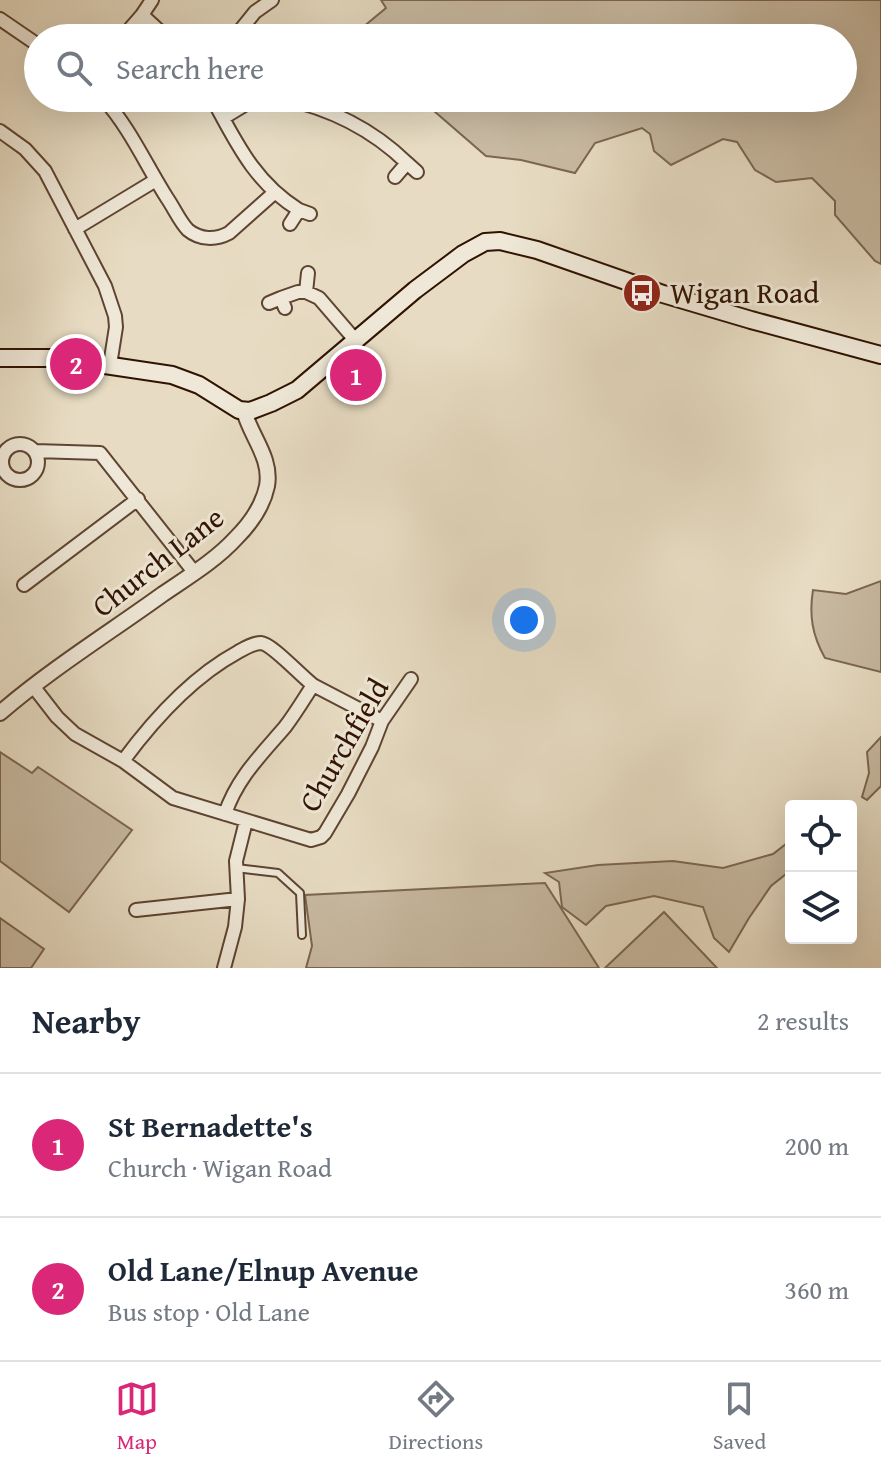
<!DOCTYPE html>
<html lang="en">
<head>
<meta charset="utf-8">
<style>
	:root { --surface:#fff; --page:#f2f2f3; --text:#1f2937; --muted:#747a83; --line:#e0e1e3; --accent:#db2777 }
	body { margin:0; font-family:"Gentium Book Plus",serif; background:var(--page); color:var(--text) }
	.controls { position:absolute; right:24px; bottom:24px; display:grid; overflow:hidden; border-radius:8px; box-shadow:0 8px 32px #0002 }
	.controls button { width:72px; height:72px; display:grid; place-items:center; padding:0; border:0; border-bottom:2px solid var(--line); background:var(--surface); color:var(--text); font:40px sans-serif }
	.you { position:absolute; left:524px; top:620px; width:28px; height:28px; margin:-20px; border:6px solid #fff; border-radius:50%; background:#1a73e8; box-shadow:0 0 0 12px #1a73e833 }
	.badge { display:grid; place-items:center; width:52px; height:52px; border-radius:50%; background:var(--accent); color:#fff; font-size:26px; font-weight:700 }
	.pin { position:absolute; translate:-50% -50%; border:4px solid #fff; box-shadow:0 2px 8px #0006 }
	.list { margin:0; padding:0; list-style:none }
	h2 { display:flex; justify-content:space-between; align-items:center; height:104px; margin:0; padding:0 32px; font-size:34px }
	h2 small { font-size:26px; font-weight:400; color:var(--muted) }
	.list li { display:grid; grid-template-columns:52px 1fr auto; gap:24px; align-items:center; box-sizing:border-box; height:144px; padding:0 32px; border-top:2px solid var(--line) }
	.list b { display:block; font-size:30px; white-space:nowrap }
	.list p { margin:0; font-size:26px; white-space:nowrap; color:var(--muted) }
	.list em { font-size:26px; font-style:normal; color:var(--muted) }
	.icon { flex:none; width:44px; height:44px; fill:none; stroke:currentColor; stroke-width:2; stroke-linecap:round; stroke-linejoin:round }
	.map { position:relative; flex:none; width:881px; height:968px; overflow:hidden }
	.search { position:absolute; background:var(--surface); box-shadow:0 8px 32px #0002; left:24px; right:24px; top:24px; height:88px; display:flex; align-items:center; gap:20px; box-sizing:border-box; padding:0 28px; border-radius:44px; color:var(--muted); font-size:30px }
	.sheet { height:392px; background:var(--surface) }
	nav { display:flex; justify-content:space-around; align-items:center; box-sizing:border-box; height:112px; border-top:2px solid var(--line); background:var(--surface); font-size:22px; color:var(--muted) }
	nav a { display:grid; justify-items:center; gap:4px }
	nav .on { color:var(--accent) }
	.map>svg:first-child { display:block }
</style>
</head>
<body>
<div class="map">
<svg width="881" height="968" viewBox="0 0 881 968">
	<rect width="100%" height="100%" fill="#e7dcc3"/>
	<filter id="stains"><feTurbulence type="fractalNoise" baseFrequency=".0025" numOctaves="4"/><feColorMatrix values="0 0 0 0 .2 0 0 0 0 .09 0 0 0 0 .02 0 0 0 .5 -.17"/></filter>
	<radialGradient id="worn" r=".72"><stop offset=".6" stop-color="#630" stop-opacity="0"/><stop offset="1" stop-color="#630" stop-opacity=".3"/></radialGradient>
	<path fill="#c8baa2" stroke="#7c6651" stroke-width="2" d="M381,0H881V264L875,261L835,215V201L812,178L776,182L755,170L737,142L723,139L671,165L654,151L650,134L642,128L595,143L575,173L521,160L486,156L419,98H843V38H289L292,32H357L386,8Z
		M881,581V672L825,658C812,635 809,615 813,590L846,594Z
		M881,737V786L867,800L862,797L869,773L867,752Z
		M0,752L32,773L38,767L132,830L69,912L0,861Z
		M791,840V870L771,886L749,918L729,952L714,938L703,907L654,896L606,906L586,925L562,907L559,882L545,873L598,865L673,861L723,868L773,854Z
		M545,883L599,968H306L312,946L305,895Z
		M664,912L717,968H605Z
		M0,918L44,949L31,968H0Z"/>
	<path fill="#8f7b65" stroke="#301200" stroke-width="2" d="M365,355L377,368L347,394L336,381Z"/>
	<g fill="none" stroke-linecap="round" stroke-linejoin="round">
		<defs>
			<path id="service" d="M236,868L278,873L300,893L302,935"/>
			<path id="minor" d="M142,15L167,38
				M0,19L38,45
				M122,38L142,15L152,0
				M234,38L255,12L272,0
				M103,98C130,128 146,165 167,198C174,208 180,222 188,230C200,240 216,240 229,233L274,193
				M212,98C236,142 254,182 299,210
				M281,98C330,108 371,128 407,163
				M223,118L251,101L259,98
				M0,131L25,149L45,171L105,286L115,316L116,327L110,365
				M395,177L407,163L417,172
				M290,224L299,210L310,214
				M75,229L156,180
				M306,292L319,298L356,341
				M281,298L298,292H306L308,273
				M269,303L281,298L285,308
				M2 462a18 18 0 1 1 36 0a18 18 0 1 1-36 0Z
				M35,451L100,453L194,572
				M24,585L138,499
				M313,685L382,721
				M33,686L57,717L75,734L123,761L173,798L311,840L321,837L325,833L348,794L372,747L382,721L411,679
				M123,761C154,719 192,677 238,652C245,648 253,643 261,643C272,644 301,676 313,685C304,699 295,714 285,727C261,755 237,778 225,814
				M136,910L238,899
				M224,968L235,927L238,899L236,861L246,821"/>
			<path id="tertiary" d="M0,713C51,669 109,633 163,594C188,577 216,560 236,538C250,524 263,505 267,486C272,458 251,437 244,411"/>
			<path id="secondary" d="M0,358H58L172,375L199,385L239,410L250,411L271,403L297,390L415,290L463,254L485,242L500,241L537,250L663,294L751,320L881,355"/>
		</defs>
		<use href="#service" stroke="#5e4431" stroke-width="10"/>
		<use href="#minor" stroke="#5e4431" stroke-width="16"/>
		<use href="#tertiary" stroke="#5e4431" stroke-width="18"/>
		<use href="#secondary" stroke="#301200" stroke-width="20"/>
		<use href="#service" stroke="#efe8d8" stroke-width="6"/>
		<use href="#minor" stroke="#efe8d8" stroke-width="12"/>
		<use href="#tertiary" stroke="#efe8d8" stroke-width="14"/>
		<use href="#secondary" stroke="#efe8d8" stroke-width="16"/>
	</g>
	<defs>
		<symbol id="bus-disc" viewBox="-11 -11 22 22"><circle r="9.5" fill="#8f2418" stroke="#efe8d8"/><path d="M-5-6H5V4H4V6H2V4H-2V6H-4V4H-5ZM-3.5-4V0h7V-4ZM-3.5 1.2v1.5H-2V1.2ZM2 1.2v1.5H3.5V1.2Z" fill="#fff"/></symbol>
	</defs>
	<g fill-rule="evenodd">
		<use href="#bus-disc" x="620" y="271" width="44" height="44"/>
	</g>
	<g text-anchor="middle" stroke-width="6" stroke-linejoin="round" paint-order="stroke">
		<g font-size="30" fill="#301200" stroke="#efe8d8" text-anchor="start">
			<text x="670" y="303">Wigan Road</text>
		</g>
		<g font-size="30" fill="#301200" stroke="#efe8d8">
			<text transform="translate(158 562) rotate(-38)" y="10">Church Lane</text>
			<text transform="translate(344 745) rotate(-60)" y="10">Churchfield</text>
		</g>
	</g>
	<rect width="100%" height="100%" filter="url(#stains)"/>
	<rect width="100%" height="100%" fill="url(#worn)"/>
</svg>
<div class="controls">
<button><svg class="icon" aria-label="locate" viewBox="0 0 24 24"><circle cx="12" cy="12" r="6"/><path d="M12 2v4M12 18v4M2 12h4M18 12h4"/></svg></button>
<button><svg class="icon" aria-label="layers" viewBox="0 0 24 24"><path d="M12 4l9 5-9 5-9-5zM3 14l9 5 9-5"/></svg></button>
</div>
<div class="you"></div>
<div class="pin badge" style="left:356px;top:375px">1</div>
<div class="pin badge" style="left:76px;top:364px">2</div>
<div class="search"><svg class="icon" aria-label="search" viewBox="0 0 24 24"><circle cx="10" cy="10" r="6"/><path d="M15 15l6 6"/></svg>Search here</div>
</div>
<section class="sheet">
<h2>Nearby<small>2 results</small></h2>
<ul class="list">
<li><span class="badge">1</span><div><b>St Bernadette's</b><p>Church · Wigan Road</p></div><em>200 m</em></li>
<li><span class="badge">2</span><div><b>Old Lane/Elnup Avenue</b><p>Bus stop · Old Lane</p></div><em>360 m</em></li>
</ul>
</section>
<nav>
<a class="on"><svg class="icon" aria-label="map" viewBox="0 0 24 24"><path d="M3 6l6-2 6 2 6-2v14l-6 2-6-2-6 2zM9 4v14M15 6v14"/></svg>Map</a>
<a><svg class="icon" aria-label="directions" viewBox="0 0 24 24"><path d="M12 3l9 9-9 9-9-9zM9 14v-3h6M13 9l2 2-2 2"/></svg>Directions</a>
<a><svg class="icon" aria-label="saved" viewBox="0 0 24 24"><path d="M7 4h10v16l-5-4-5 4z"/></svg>Saved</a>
</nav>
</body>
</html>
